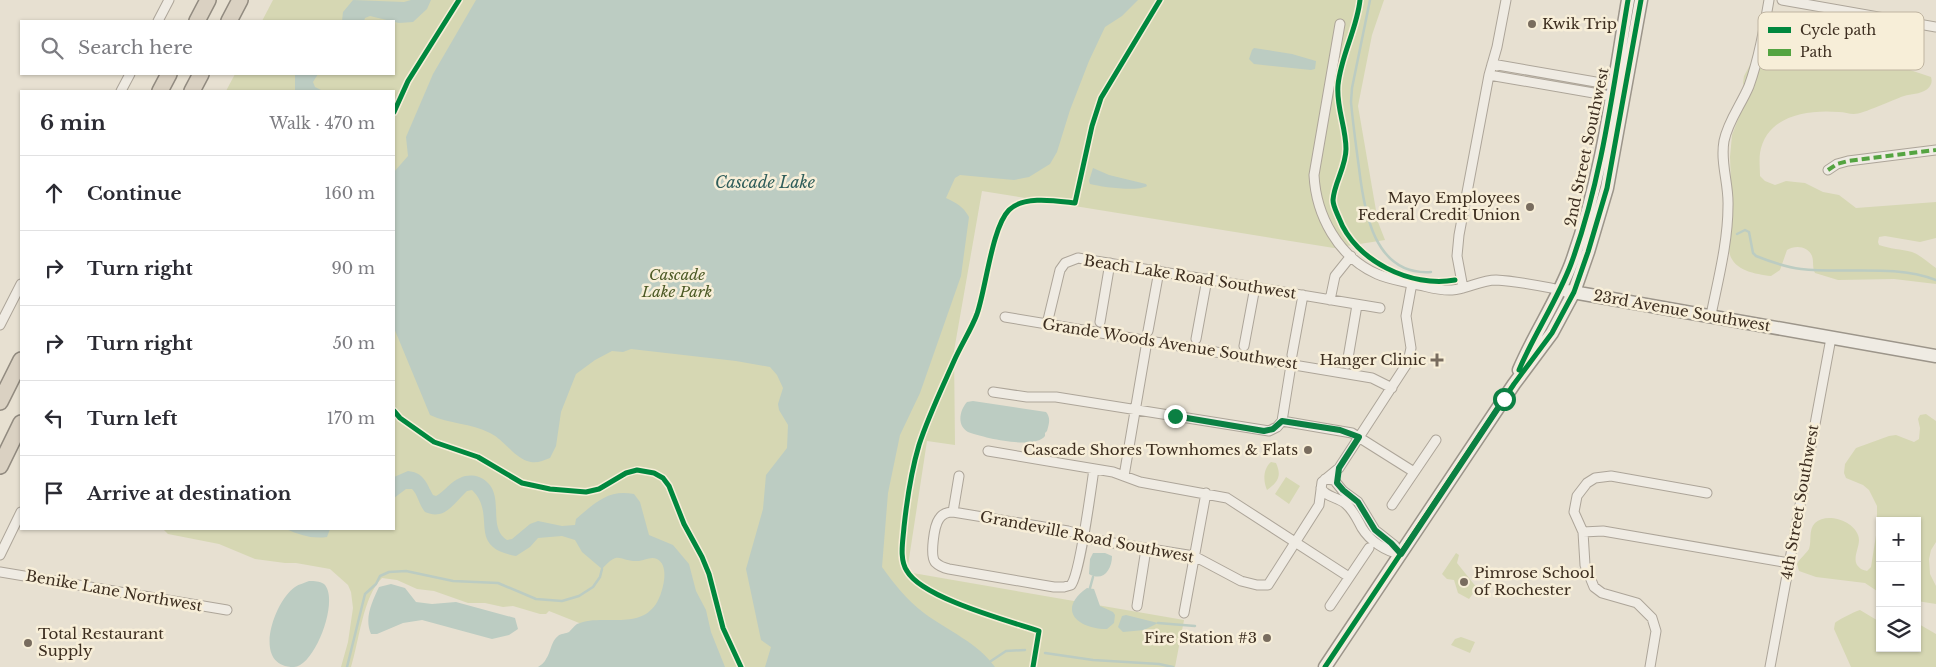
<!DOCTYPE html>
<html lang="en">
<head>
<meta charset="utf-8">
<style>
	:root { --surface:#fff; --page:#f2f2f3; --text:#2b2b33; --muted:#7c7c81; --line:#e1e1e2 }
	body { margin:0; font-family:"Libre Baskerville",serif; background:var(--page); color:var(--text) }
	.controls { position:absolute; right:15px; bottom:15px; display:grid; overflow:hidden; border-radius:0px; box-shadow:0 1px 4px #0004 }
	.controls button { width:45px; height:45px; display:grid; place-items:center; padding:0; border:0; border-bottom:1px solid var(--line); background:var(--surface); color:var(--text); font:25px sans-serif }
	.stop { position:absolute; width:15px; height:15px; margin:-11px; border:4px solid #0b8043; border-radius:50%; background:#fff }
	.stop.end { background:#0b8043; border-color:#fff; box-shadow:0 1px 5px #0008 }
	.list { margin:0; padding:0; list-style:none }
	h2 { display:flex; justify-content:space-between; align-items:center; height:65px; margin:0; padding:0 20px; font-size:21px }
	h2 small { font-size:16px; font-weight:400; color:var(--muted) }
	.list li { display:grid; grid-template-columns:32px 1fr auto; gap:15px; align-items:center; box-sizing:border-box; height:75px; padding:0 20px; border-top:1px solid var(--line) }
	.list b { display:block; font-size:19px; white-space:nowrap }
	.list em { font-size:16px; font-style:normal; color:var(--muted) }
	.icon { flex:none; width:28px; height:28px; fill:none; stroke:currentColor; stroke-width:2; stroke-linecap:round; stroke-linejoin:round }
	.map { position:relative; flex:none; width:1936px; height:667px; overflow:hidden }
	.search { position:absolute; background:var(--surface); box-shadow:0 1px 4px #0004; left:20px; top:20px; width:375px; height:55px; display:flex; align-items:center; gap:12px; box-sizing:border-box; padding:0 18px; border-radius:0px; color:var(--muted); font-size:19px }
	.panel { position:absolute; background:var(--surface); box-shadow:0 1px 4px #0004; left:20px; top:90px; width:375px; height:440px; border-radius:0px }
	.map>svg:first-child { display:block }
</style>
</head>
<body>
<div class="map">
<svg width="1936" height="667" viewBox="0 0 1936 667">
	<rect width="100%" height="100%" fill="#e7e0d1"/>
	<path fill="#d6d7b3" d="M273,0H1384L1372,35L1358,106L1378,222L1385,240L1334,248L982,191L954,351L955,445L927,441L907,572L1184,620L1175,667H690L549,611L546,614H540L513,606L503,607L485,603H468L434,591L417,589L397,580L382,578C363,596 359,642 351,667H341L348,642L353,608L351,592L348,585L330,569L296,563H285L255,559L219,544L168,534L163,529H394V91H226L235,74H394V21H262Z
		M1763,50L1800,64L1817,67L1852,59L1880,57L1891,61L1898,66L1931,77C1933,83 1930,87 1926,90C1920,94 1911,94 1904,96C1892,100 1863,114 1854,114C1849,114 1844,112 1839,112C1807,109 1766,116 1760,153C1759,160 1760,169 1760,176L1765,181L1775,185L1786,181L1795,182L1805,183L1823,192L1839,195L1856,208L1936,202V238L1920,242L1885,236L1879,237L1878,242L1879,245C1890,249 1901,249 1912,252C1921,255 1928,263 1936,268V284L1894,279L1838,280L1815,273C1812,267 1814,262 1812,256C1808,246 1795,245 1787,250L1780,270L1771,276C1754,274 1731,270 1729,250L1732,204L1730,157L1732,135L1747,96L1743,83L1744,76L1756,54Z
		M1926,414L1936,421V542L1931,550L1929,559L1930,574L1936,586V604L1917,601V521H1880V593L1865,583L1816,577L1799,571L1797,564C1800,558 1806,554 1809,549C1812,541 1808,530 1815,523C1827,512 1853,521 1858,535C1862,544 1852,556 1857,565C1860,569 1863,570 1867,571L1871,567L1877,529V506L1869,490L1863,485L1846,478L1844,473L1845,464L1856,448L1889,436L1896,435L1914,442L1919,439L1920,428L1918,419L1920,415Z
		M1271,462L1276,463C1282,476 1278,482 1267,490C1263,481 1263,469 1271,462Z
		M1286,477L1300,486L1289,504L1275,494Z
		M1456,553L1459,555L1457,563L1477,588L1469,599L1458,593L1454,580L1447,579L1442,574Z
		M1860,610L1880,622V648H1917V623L1936,634V667H1851L1834,629L1835,623C1838,620 1856,611 1860,610Z
		M1461,637L1475,642L1470,653L1451,645L1455,639Z"/>
	<path fill="#bcccc2" d="M353,0L404,2L411,0H431L427,9L413,22L399,23L370,16L365,18L364,21H342L343,12Z
		M476,0H1138L1122,16L1105,27L1089,61L1070,110L1057,152L1050,164L1029,177L1014,180L960,175L955,178L946,198C956,203 963,206 969,217L961,276L920,393L900,435L888,493L882,567C894,584 907,600 924,613C947,630 978,643 995,667H765L771,647L761,640L746,569L763,509L766,475L787,448L788,425L779,410L778,404L783,388L777,375L770,367L736,361L631,349L623,352L612,351L595,360L576,374L561,412L556,446L550,458C542,461 536,464 527,461C513,456 503,439 490,433C471,423 449,424 430,415L394,328V172L408,156L406,137L433,74Z
		M1254,48L1292,54L1316,61L1315,69L1311,70L1254,64L1249,59L1252,50Z
		M295,74H318L313,82L315,87L323,91H295Z
		M1093,168L1109,175L1146,184L1147,186C1137,192 1102,187 1090,184L1089,181Z
		M973,401L1046,412C1051,418 1049,424 1047,431L1045,433V436C1034,450 985,438 968,432C957,426 959,411 967,402Z
		M408,471C424,473 426,482 433,495L436,496C445,491 451,481 460,478C466,475 473,475 479,477C509,490 485,526 507,540L512,539L530,524L538,521L562,526L575,525L576,519C595,503 608,489 634,494L640,502L649,535L673,545L689,564L696,591L706,610L711,632L725,667H538C541,665 545,662 546,659C551,652 551,641 558,636C561,633 566,634 569,632C572,629 574,626 577,624C601,613 638,631 656,604C662,595 671,566 657,559C651,556 645,560 639,561C618,562 620,549 602,569L582,552L575,540L562,536L538,538L530,547L516,556C465,547 498,515 472,490L467,491C454,503 445,521 425,512C419,505 418,495 412,489H406L394,498V477Z
		M286,529H330L327,537C311,539 300,535 286,529Z
		M1093,553H1105L1112,556C1112,570 1103,582 1089,574L1090,559Z
		M309,581C315,581 319,581 324,584C340,599 315,666 294,667C250,667 275,600 295,587C299,584 305,583 309,581Z
		M391,584L405,588L416,602L432,604L456,602L515,618L518,629L509,635L492,639L422,620L403,623L377,634H371C364,618 372,602 379,587Z
		M1087,588L1094,589L1100,606L1113,612L1115,615L1114,623L1107,629C1078,629 1056,610 1087,588Z
		M1126,615L1158,623L1144,630L1123,632L1118,627L1122,616Z"/>
	<g fill="none" stroke-linecap="round" stroke-linejoin="round">
		<path stroke="#bcccc2" stroke-width="2.5" d="M1370,0L1352,88L1351,102C1353,124 1356,146 1359,168C1364,211 1374,276 1431,272
			M1737,234L1745,230L1749,232L1753,253L1756,256C1771,262 1785,267 1801,269C1846,274 1893,264 1936,280
			M1090,588L1093,577
			M1158,623L1195,626
			M1045,653L1093,660L1159,664L1173,667
			M991,661L1006,651L1025,650
			M347,667L365,594L376,584L380,576L389,572L406,571L453,581L498,583L536,599L562,601L579,596L593,587L600,577L602,569"/>
		<defs>
			<path id="street" d="M1782,0L1936,27
				M158,21L169,0
				M1340,24L1314,175C1316,215 1338,257 1377,274C1388,279 1401,281 1414,284C1426,286 1439,291 1452,290C1467,289 1481,280 1496,280C1518,281 1540,286 1561,290
				M1492,64L1613,85L1619,89
				M1489,75L1611,96L1617,95
				M121,91L130,74
				M1828,170L1837,164L1848,161L1936,150
				M1463,288L1457,256L1459,235L1489,75L1497,47L1506,0
				M1330,300L1335,276L1351,256
				M1711,315C1718,280 1728,242 1728,206C1729,184 1720,163 1724,141C1728,121 1741,105 1749,86C1759,58 1764,29 1769,0
				M1005,317L1372,378L1392,388
				M1100,322L1110,263
				M1047,324L1060,270L1065,263L1078,258L1380,308
				M0,325L21,284
				M1148,331L1159,271
				M1196,339L1207,279
				M1244,346L1255,287
				M1292,355L1303,295
				M1347,364L1357,305
				M993,392L1027,397H1056L1269,431L1277,427L1282,421L1291,365
				M1282,421L1352,433L1414,472
				M988,451L1113,472L1140,482L1227,498L1349,577
				M1094,469C1091,489 1080,574 1071,585L1064,587H1054L949,569C944,568 939,566 935,562C930,555 934,526 939,519C942,514 948,512 953,512L1068,531C1077,533 1086,538 1095,540L1194,556L1241,581L1257,585H1268L1319,505L1322,482L1339,468L1408,362L1411,348L1406,316L1412,283
				M1124,476L1147,341
				M1325,479L1334,480L1343,491L1358,502L1375,530L1394,545L1401,554
				M1321,488C1325,497 1338,497 1346,504C1354,511 1357,519 1362,528C1370,541 1385,551 1400,554
				M1392,505L1436,440
				M953,512L959,476
				M1583,532L1603,531L1789,563
				M0,555L21,512
				M0,572L227,610
				M1137,606L1146,549
				M1330,606L1369,548
				M1184,613L1206,493
				M1650,667L1656,631L1652,618L1637,603L1602,593L1594,587L1585,565L1583,532L1574,512L1577,496L1587,483L1595,478L1611,476L1707,493
				M1770,667L1831,338"/>
			<path id="secondary" d="M1567,291L1936,356
				M1519,370C1534,334 1557,301 1571,264C1602,180 1613,88 1628,0
				M1325,667L1514,384L1552,333L1574,292L1588,252L1607,188L1641,0"/>
			<path id="highway" d="M197,21L208,0
				M229,21L240,0
				M160,91L169,74
				M192,91L201,74
				M0,402L21,360
				M0,466L21,423"/>
		</defs>
		<use href="#street" stroke="#ada599" stroke-width="11"/>
		<use href="#secondary" stroke="#9c958a" stroke-width="15"/>
		<use href="#highway" stroke="#928b80" stroke-width="18"/>
		<use href="#street" stroke="#efebe3" stroke-width="9"/>
		<use href="#secondary" stroke="#efebe3" stroke-width="12"/>
		<use href="#highway" stroke="#dad1c2" stroke-width="15"/>
		<path stroke="#54a441" stroke-width="4" stroke-dasharray="8 4" stroke-linecap="butt" d="M1828,170L1837,164L1848,161L1936,150"/>
		<defs>
			<path id="cycleway" d="M1360,0C1357,29 1341,55 1338,85C1336,107 1346,127 1346,149C1346,167 1334,183 1333,200C1333,206 1337,213 1339,218C1355,261 1411,288 1455,280
				M394,112L408,81L459,0
				M1519,370C1534,334 1557,301 1571,264C1602,180 1613,88 1628,0
				M394,411L400,418L434,442L478,457L522,483L550,489L586,492L599,489L626,473L637,470L654,473L663,478L669,486L684,524L702,557L709,574L723,628L741,667
				M1033,667L1039,631C1009,621 922,598 907,571C899,559 903,541 904,527C907,499 911,472 919,445C928,417 942,388 954,361C961,345 971,330 977,314C986,288 992,227 1009,210C1024,195 1057,201 1075,203L1092,126L1101,98L1160,0
				M1325,667L1514,384L1552,333L1574,292L1588,252L1607,188L1641,0"/>
		</defs>
		<use href="#cycleway" stroke="#f7eed8" stroke-width="8"/>
		<use href="#cycleway" stroke="#00873e" stroke-width="5"/>
	</g>
	<g fill="none" stroke-linecap="round" stroke-linejoin="round">
		<path stroke="#0b8043" stroke-width="6" d="M1175,416L1264,431L1273,429L1282,421L1340,430L1359,437L1339,468L1337,483L1343,490L1358,502L1375,530L1391,543L1401,554L1504,399"/>
	</g>
	<g fill="#786c5e" stroke="#f7eed8" stroke-width="2">
		<circle cx="1532" cy="24" r="5"/>
		<circle cx="1530" cy="207" r="5"/>
		<path d="M1434.5 352.5h5v5h5v5h-5v5h-5v-5h-5v-5h5z"/>
		<circle cx="1308" cy="450" r="5"/>
		<circle cx="1464" cy="582" r="5"/>
		<circle cx="1267" cy="638" r="5"/>
		<circle cx="28" cy="643" r="5"/>
	</g>
	<g text-anchor="middle" stroke-width="5" stroke-linejoin="round" paint-order="stroke">
		<g font-size="15" fill="#3d2e20" stroke="#f7eed8" text-anchor="end">
			<text x="1542" y="29" text-anchor="start">Kwik Trip</text>
			<text x="1520" y="203">Mayo Employees<tspan x="1520" dy="17">Federal Credit Union</tspan></text>
			<text x="1426" y="365">Hanger Clinic</text>
			<text x="1298" y="455">Cascade Shores Townhomes &amp; Flats</text>
			<text x="1474" y="578" text-anchor="start">Pimrose School<tspan x="1474" dy="17">of Rochester</tspan></text>
			<text x="38" y="639" text-anchor="start">Total Restaurant<tspan x="38" dy="17">Supply</tspan></text>
			<text x="1257" y="643">Fire Station #3</text>
		</g>
		<g font-size="15" fill="#3d2e20" stroke="#f7eed8">
			<text transform="translate(1587 147) rotate(-78)" y="5">2nd Street Southwest</text>
			<text transform="translate(1190 277) rotate(9)" y="5">Beach Lake Road Southwest</text>
			<text transform="translate(1682 311) rotate(10)" y="5">23rd Avenue Southwest</text>
			<text transform="translate(1170 344) rotate(9)" y="5">Grande Woods Avenue Southwest</text>
			<text transform="translate(1800 502) rotate(-80)" y="5">4th Street Southwest</text>
			<text transform="translate(1087 537) rotate(11)" y="5">Grandeville Road Southwest</text>
			<text transform="translate(114 591) rotate(10)" y="5">Benike Lane Northwest</text>
		</g>
		<g font-size="15" font-style="italic" fill="#4d5a26" stroke="#f7eed8">
			<text x="677" y="280">Cascade<tspan x="677" dy="17">Lake Park</tspan></text>
		</g>
		<g font-size="16" font-style="italic" fill="#2f5d5a" stroke="#f7eed8">
			<text x="765" y="188">Cascade Lake</text>
		</g>
	</g>
	<rect x="1758" y="12" width="166" height="58" rx="8" fill="#f7eed8" stroke="#bfb4a1" stroke-width="1"/>
	<rect x="1768" y="27" width="23" height="6" fill="#00873e"/>
	<rect x="1768" y="49" width="23" height="7" fill="#54a441"/>
	<g font-size="14" fill="#3d2e20">
		<text x="1800" y="35">Cycle path</text>
		<text x="1800" y="57">Path</text>
	</g>
</svg>
<div class="controls">
<button>+</button>
<button>−</button>
<button><svg class="icon" aria-label="layers" viewBox="0 0 24 24"><path d="M12 4l9 5-9 5-9-5zM3 14l9 5 9-5"/></svg></button>
</div>
<div class="stop" style="left:1504px;top:399px"></div>
<div class="stop end" style="left:1175px;top:416px"></div>
<div class="search"><svg class="icon" aria-label="search" viewBox="0 0 24 24"><circle cx="10" cy="10" r="6"/><path d="M15 15l6 6"/></svg>Search here</div>
<section class="panel">
<h2>6 min<small>Walk · 470 m</small></h2>
<ul class="list">
<li><svg class="icon" aria-label="ahead" viewBox="0 0 24 24"><path d="M12 20V5M6 11l6-6 6 6"/></svg><div><b>Continue</b></div><em>160 m</em></li>
<li><svg class="icon" aria-label="right" viewBox="0 0 24 24"><path d="M7 20v-9h11M14 6l5 5-5 5"/></svg><div><b>Turn right</b></div><em>90 m</em></li>
<li><svg class="icon" aria-label="right" viewBox="0 0 24 24"><path d="M7 20v-9h11M14 6l5 5-5 5"/></svg><div><b>Turn right</b></div><em>50 m</em></li>
<li><svg class="icon" aria-label="left" viewBox="0 0 24 24"><path d="M17 20v-9H6M10 6l-5 5 5 5"/></svg><div><b>Turn left</b></div><em>170 m</em></li>
<li><svg class="icon" aria-label="arrive" viewBox="0 0 24 24"><path d="M6 21V4h12l-3 4 3 4H6"/></svg><div><b>Arrive at destination</b></div></li>
</ul>
</section>
</div>
</body>
</html>
